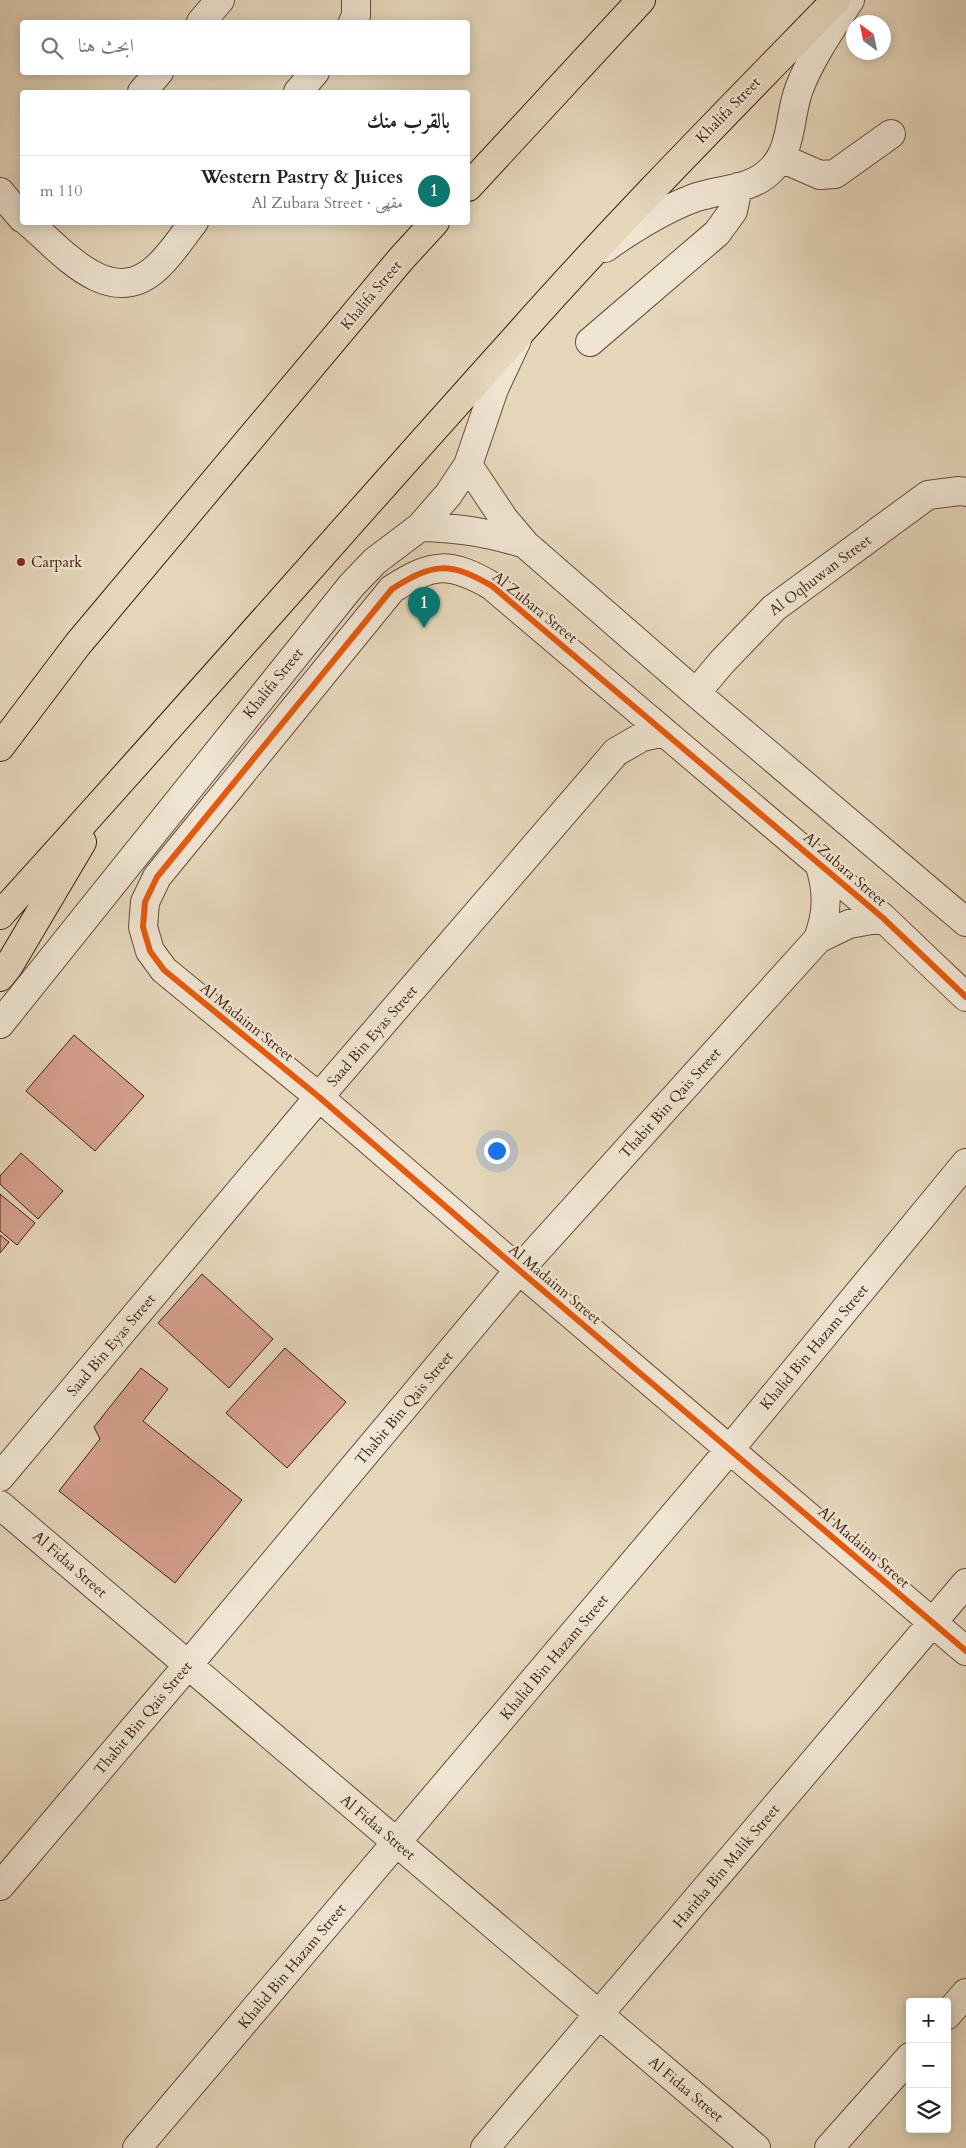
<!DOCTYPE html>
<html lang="ar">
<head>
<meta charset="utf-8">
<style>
	:root { --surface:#fff; --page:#f2f2f2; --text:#222; --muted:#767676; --line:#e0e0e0; --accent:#0f766e }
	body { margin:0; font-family:Cardo,Amiri,serif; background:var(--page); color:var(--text); direction:rtl }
	.controls { position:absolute; right:15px; bottom:15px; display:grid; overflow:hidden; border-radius:5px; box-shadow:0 2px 12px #0003 }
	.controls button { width:45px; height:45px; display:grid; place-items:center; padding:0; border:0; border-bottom:1px solid var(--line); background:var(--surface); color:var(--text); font:25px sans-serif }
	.compass { position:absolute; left:846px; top:15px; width:45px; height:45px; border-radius:50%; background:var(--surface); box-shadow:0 2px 12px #0003; rotate:327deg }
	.you { position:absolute; left:496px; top:1150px; width:18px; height:18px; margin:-12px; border:4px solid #fff; border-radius:50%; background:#1a73e8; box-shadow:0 0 0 8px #1a73e833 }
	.badge { display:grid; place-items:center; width:32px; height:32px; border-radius:50%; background:var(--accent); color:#fff; font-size:16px; font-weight:700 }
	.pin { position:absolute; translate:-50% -41px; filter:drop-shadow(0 1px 2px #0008) }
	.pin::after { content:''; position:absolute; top:26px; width:18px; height:15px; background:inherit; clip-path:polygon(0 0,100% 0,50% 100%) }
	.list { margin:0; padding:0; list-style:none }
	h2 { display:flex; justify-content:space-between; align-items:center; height:65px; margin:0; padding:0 20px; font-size:21px }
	h2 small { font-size:16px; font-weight:400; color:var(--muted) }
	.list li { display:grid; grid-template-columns:32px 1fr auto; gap:15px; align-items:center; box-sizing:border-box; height:70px; padding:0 20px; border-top:1px solid var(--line) }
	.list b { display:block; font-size:19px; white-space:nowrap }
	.list p { margin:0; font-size:16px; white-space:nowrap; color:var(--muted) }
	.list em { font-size:16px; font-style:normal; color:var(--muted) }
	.icon { flex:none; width:28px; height:28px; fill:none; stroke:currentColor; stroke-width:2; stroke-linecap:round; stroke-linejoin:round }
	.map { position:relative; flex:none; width:966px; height:2148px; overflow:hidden; direction:ltr }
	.search { position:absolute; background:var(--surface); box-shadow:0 2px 12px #0003; left:20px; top:20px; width:450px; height:55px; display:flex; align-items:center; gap:12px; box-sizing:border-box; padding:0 18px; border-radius:5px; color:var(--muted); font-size:19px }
	.panel { position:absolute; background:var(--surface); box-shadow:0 2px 12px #0003; left:20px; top:90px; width:450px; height:135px; border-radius:5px; direction:rtl }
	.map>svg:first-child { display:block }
</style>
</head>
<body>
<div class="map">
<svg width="966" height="2148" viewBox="0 0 966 2148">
	<rect width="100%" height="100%" fill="#e6d7bb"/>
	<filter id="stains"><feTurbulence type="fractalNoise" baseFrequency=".004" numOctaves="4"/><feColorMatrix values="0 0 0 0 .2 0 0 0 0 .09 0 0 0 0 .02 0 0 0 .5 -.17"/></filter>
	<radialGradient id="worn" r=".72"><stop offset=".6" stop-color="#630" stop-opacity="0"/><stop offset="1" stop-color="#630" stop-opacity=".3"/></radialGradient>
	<path fill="#d7a18f" stroke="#401e0f" d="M74,1035L144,1096L95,1151L26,1091Z
		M21,1153L63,1191L38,1219L0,1184V1176Z
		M0,1194L35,1223L17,1245L0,1231Z
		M0,1235L9,1242L0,1253Z
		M202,1274L273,1339L229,1388L158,1323Z
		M285,1348L346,1402L287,1468L226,1413Z
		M141,1368L168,1389L143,1421L242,1500L175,1583L59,1491L100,1439L94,1427Z"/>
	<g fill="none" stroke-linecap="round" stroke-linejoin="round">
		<defs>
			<path id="minor" d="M201,22L220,0
				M353,22L356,16V0
				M142,92L159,72
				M298,92L315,72
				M781,158L820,175L835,174L891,134
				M0,192L22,218
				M28,222C61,250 108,309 154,270C170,257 181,238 194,222
				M605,248C632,229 662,210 694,198C719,189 751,191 771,170C793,149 789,115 799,89C811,57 832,28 850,0
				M590,342L717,233L733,211L738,187
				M468,465L504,519L525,544L696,693L966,922
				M420,527C459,528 487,532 525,544
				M696,693L721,663L774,608L928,495L959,491L966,492
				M818,939C828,912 828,890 819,863
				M966,997L883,918L492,586C449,561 433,563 392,589L157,877L145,902L143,927L150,951L164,970L319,1097L519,1270L966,1651
				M0,1024L351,586L375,561L420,527L448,495L468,465L494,389L517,340
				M0,1477L319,1097L616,752L642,737L664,732
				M0,1505L756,2148
				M0,1886L188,1665L519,1270L818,939L849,924L883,918
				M947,2015L966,1993
				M137,2148L730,1449L966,1163
				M485,2148L966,1583
				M829,2148L910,2057"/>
			<path id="major" d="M468,187L641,0
				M0,747L78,644L401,259L435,222
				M0,915C175,723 345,527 519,334C621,219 729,110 836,0
				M0,977L8,967L82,842"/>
		</defs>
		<use href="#minor" stroke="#6a4c3a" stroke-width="30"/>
		<use href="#major" stroke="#401e0f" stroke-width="30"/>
		<use href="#minor" stroke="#efe5d3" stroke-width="28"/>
		<use href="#major" stroke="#e6d7bb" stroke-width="28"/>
		<defs>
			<path id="cycleway" d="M966,997L883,918L492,586C449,561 433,563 392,589L157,877L145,902L143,927L150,951L164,970L319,1097L519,1270L966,1651"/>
		</defs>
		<use href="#cycleway" stroke="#efe5d3" stroke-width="9"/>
		<use href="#cycleway" stroke="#e8590c" stroke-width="6"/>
	</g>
	<circle fill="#8f2418" stroke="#efe5d3" stroke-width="2" cx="21" cy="562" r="5"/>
	<g text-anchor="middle" stroke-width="4.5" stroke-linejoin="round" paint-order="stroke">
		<g font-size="15" fill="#401e0f" stroke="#efe5d3">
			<text transform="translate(728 110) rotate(-46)" y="5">Khalifa Street</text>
			<text transform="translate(371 295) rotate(-50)" y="5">Khalifa Street</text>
			<text transform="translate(820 575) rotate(-37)" y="5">Al Oqhuwan Street</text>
			<text transform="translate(535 607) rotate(39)" y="5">Al Zubara Street</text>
			<text transform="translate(273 683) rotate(-51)" y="5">Khalifa Street</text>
			<text transform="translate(845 869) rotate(41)" y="5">Al Zubara Street</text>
			<text transform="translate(247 1022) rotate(39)" y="5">Al Madainn Street</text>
			<text transform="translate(372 1036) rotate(-49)" y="5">Saad Bin Eyas Street</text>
			<text transform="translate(670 1103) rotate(-48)" y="5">Thabit Bin Qais Street</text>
			<text transform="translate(555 1284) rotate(40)" y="5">Al Madainn Street</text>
			<text transform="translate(111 1345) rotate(-50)" y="5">Saad Bin Eyas Street</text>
			<text transform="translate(814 1347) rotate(-50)" y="5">Khalid Bin Hazam Street</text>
			<text transform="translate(404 1408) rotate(-50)" y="5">Thabit Bin Qais Street</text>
			<text transform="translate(864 1547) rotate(41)" y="5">Al Madainn Street</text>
			<text transform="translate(70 1564) rotate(41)" y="5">Al Fidaa Street</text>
			<text transform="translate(554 1657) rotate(-50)" y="5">Khalid Bin Hazam Street</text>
			<text transform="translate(143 1718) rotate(-50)" y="5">Thabit Bin Qais Street</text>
			<text transform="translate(378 1827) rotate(40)" y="5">Al Fidaa Street</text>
			<text transform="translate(726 1866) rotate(-50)" y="5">Haritha Bin Malik Street</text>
			<text transform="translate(292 1966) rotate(-50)" y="5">Khalid Bin Hazam Street</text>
			<text transform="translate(686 2089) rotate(40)" y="5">Al Fidaa Street</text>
		</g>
		<g font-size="15" fill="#401e0f" stroke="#efe5d3" text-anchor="start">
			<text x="31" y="567">Carpark</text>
		</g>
	</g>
	<rect width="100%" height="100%" filter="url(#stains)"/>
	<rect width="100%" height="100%" fill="url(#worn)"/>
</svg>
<div class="controls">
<button>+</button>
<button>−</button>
<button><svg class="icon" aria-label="layers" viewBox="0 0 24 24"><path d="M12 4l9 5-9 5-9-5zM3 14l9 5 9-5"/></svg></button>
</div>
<svg class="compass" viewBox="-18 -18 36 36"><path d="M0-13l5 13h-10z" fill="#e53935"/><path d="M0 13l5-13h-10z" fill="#767676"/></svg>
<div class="you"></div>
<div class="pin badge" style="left:424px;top:628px">1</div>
<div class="search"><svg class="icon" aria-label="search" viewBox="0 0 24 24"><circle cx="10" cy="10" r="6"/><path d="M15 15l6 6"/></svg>ابحث هنا</div>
<section class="panel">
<h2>بالقرب منك<small></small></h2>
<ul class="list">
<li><span class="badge">1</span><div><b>Western Pastry &amp; Juices</b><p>مقهى · Al Zubara Street</p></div><em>110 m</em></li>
</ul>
</section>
</div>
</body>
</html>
